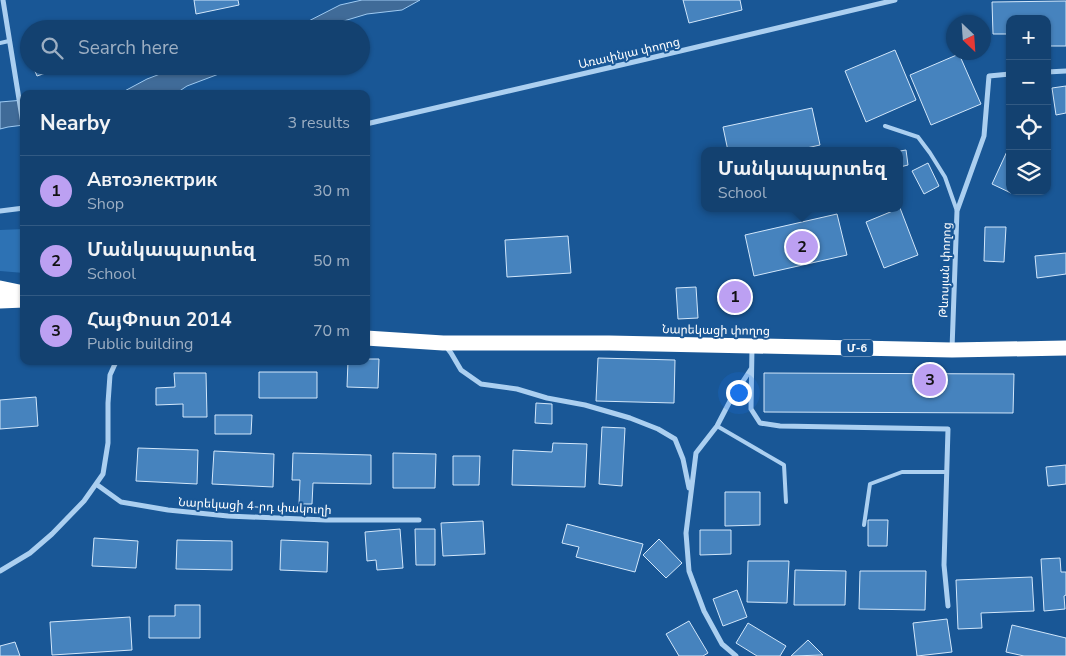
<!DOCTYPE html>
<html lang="en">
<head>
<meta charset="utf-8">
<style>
	:root { --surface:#134170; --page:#1c4875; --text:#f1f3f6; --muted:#9dafc3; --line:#325a83; --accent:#bca0f2 }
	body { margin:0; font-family:"Nunito Sans","Noto Sans Armenian",sans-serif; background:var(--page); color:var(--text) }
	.controls { position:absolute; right:15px; top:15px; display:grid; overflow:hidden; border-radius:10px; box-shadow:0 1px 4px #0004 }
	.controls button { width:45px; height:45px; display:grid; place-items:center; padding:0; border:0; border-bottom:1px solid var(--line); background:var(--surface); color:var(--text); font:25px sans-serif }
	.compass { position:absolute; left:946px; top:15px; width:45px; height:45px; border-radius:50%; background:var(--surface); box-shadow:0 1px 4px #0004; rotate:155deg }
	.you { position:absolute; left:738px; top:392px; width:18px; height:18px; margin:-12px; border:4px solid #fff; border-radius:50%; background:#1a73e8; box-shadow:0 0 0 8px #1a73e833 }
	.badge { display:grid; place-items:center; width:32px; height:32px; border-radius:50%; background:var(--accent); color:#111; font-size:16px; font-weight:700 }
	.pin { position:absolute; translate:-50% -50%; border:2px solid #fff; box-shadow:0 1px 5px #0006 }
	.popup { position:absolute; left:701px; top:147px; width:202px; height:65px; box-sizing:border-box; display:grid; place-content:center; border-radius:10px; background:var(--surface); filter:drop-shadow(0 1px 4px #0005); font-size:16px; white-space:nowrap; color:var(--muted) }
	.popup b { font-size:19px; color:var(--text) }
	.popup::after { content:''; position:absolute; left:50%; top:100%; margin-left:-10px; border:10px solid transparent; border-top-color:var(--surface) }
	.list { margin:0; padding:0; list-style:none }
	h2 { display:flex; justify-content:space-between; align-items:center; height:65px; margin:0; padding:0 20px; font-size:21px }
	h2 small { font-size:16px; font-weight:400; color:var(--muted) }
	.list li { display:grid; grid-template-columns:32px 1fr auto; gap:15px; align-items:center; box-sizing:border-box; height:70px; padding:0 20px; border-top:1px solid var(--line) }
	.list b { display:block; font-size:19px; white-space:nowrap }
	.list p { margin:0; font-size:16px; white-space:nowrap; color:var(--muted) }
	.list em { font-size:16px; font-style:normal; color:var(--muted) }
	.icon { flex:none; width:28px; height:28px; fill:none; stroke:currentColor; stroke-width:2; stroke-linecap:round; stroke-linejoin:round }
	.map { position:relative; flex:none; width:1066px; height:656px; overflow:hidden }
	.search { position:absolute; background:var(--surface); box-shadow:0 1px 4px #0004; left:20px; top:20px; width:350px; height:55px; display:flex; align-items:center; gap:12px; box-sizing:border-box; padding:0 18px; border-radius:28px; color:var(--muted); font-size:19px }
	.panel { position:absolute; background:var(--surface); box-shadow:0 1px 4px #0004; left:20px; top:90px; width:350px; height:275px; border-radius:10px }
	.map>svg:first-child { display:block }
</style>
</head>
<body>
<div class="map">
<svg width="1066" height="656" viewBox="0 0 1066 656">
	<rect width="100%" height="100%" fill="#195796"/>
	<path fill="#2d72b4" d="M24,229V273L0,271V230Z"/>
	<path fill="#406b98" stroke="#9ecaf2" d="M362,0H420L402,10L367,14L317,29H293L340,5Z
		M181,66H240L187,86L175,94H119L147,79Z
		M24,100V125L8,127L0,129V102Z"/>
	<path fill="#4683be" stroke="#d2e7fb" d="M194,0H238L239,5L196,14Z
		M683,0H740L742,10L689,23Z
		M1066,1V46H1047V19H1010V34H993L992,2Z
		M895,50L916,100L866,122L845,71Z
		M959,54L981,104L931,125L910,75Z
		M33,66H44L46,73L37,76Z
		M1066,86V113L1056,115L1052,88Z
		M812,108L820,145L793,151H728L723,127Z
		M1009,147L1010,191H1012L1011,193L992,184Z
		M906,150L908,165L900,167V151Z
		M928,163L939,186L924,194L912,171Z
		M900,208L918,255L884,268L866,222Z
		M837,214L847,255L754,276L745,235Z
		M985,227H1006L1004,262L984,261Z
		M568,236L571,273L507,277L505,240Z
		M1066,253V274L1037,278L1035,256Z
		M739,286L741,304L721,307L719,289Z
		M696,287L698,318L678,319L676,288Z
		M598,358L675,360L674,403L596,401Z
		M366,359H379L378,388L347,387L348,361H366Z
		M259,372H317V398H259Z
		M174,373H206L207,417H183V404L156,405V388L175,387Z
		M764,373L1014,374L1013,413L764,412Z
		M36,397L38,426L0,429V400Z
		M536,403L552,404V424L535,423Z
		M215,415H252L251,434H215Z
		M602,427L625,428L622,486L599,484Z
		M553,443L587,444L585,487L512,485L513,450L552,452Z
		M138,448L198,450L197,484L136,481Z
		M214,451L274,454L273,487L212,484Z
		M293,453L371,455V484L313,483L312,504H299L300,480H292Z
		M393,453L436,454L435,488H393Z
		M453,456H480L479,485H453Z
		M1066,465V484L1048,486L1046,467Z
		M725,492H760V525L725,526Z
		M868,520H888L887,546H868Z
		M483,521L485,554L443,556L441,523Z
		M567,524L643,544L635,572L576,557L579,547L562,543Z
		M400,529L403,568L377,570L376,560L367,561L365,532Z
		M415,529H435V565H416Z
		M700,530H731V554L700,555Z
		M94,538L138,541L136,568L92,566Z
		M659,539L682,563L666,578L643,555Z
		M177,540L232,541V570L176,569Z
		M281,540L328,542L327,572L280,570Z
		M1060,558L1061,572H1066V595L1064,596L1065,609L1044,611L1041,559Z
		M748,561H789L787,603L747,602Z
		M795,570L846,571L845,605H794Z
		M860,571H926L925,610L859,609Z
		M1032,577L1034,611L981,613L982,628L958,629L956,580Z
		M737,590L747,617L723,626L713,599Z
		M175,605H200V638H149V616H175Z
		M130,617L132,650L52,655L50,622Z
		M947,619L952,652L917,656L913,623Z
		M689,621L708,653L703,656H679L666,634Z
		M748,623L786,646L780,656H757L736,643Z
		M1012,625L1066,638V656H1024L1006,652Z
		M808,640L823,655L791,656Z
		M15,642L20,656H0V646Z"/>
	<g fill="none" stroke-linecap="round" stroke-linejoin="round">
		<path stroke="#abcff0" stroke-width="4" d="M0,43L9,41
			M885,126L918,137L930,153L945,177L957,211
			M717,426L784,465L786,502
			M864,525L870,484L902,472H946"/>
		<path stroke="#abcff0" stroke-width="5" d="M3,0L24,130
			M1047,72L1066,71
			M366,124L638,61L895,0
			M0,211L24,208
			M445,345L451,353L461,370L481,384L517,389L547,398L585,405L630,418L658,429L675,439L683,459L689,488
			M752,347L751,409L760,423L780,426L948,429L944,565L948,606
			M952,349L957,211L984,136L989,76L1010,74
			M96,484L121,502L168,510L228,516L326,520H419
			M0,571L30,553L52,534L84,501L103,474L108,443V403L110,375L115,364L117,361
			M736,656L722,644L704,611L689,571L686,533L696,453L717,426L730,401L751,369"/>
		<path stroke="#fff" stroke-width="15" d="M0,288L24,293
			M0,301L24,300
			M366,338L443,343H609L952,350L1066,348"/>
	</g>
	<g text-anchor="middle" stroke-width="4" stroke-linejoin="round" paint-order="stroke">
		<rect fill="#195796" stroke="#bacde0" stroke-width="1" x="841" y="339.5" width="32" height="17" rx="4"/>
		<g font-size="11" font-weight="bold" fill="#fff">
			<text x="857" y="352">Մ-6</text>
		</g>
		<g font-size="12" fill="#fff" stroke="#195796">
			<text transform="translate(629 53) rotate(-13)" y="4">Առափնյա փողոց</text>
			<text transform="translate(945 270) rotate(-88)" y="4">Թևոսյան փողոց</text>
			<text transform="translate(716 330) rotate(1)" y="4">Նարեկացի փողոց</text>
			<text transform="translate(255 506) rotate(3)" y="4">Նարեկացի 4-րդ փակուղի</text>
		</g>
	</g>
</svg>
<div class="controls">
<button>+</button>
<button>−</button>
<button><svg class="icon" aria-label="locate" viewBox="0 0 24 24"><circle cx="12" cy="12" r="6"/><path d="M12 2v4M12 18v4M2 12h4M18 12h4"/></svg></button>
<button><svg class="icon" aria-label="layers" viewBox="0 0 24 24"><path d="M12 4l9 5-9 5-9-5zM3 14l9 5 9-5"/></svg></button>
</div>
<svg class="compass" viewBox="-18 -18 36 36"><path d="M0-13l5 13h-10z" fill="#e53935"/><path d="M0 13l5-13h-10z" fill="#9dafc3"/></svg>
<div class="you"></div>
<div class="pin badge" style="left:735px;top:297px">1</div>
<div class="pin badge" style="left:802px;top:247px">2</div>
<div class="popup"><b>Մանկապարտեզ</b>School</div>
<div class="pin badge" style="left:930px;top:380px">3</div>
<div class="search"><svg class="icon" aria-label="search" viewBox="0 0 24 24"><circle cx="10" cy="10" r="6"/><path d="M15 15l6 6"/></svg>Search here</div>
<section class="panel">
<h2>Nearby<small>3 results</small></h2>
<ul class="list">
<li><span class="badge">1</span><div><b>Автоэлектрик</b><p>Shop</p></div><em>30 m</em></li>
<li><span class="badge">2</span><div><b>Մանկապարտեզ</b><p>School</p></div><em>50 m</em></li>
<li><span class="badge">3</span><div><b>ՀայՓոստ 2014</b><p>Public building</p></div><em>70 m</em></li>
</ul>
</section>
</div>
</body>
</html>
